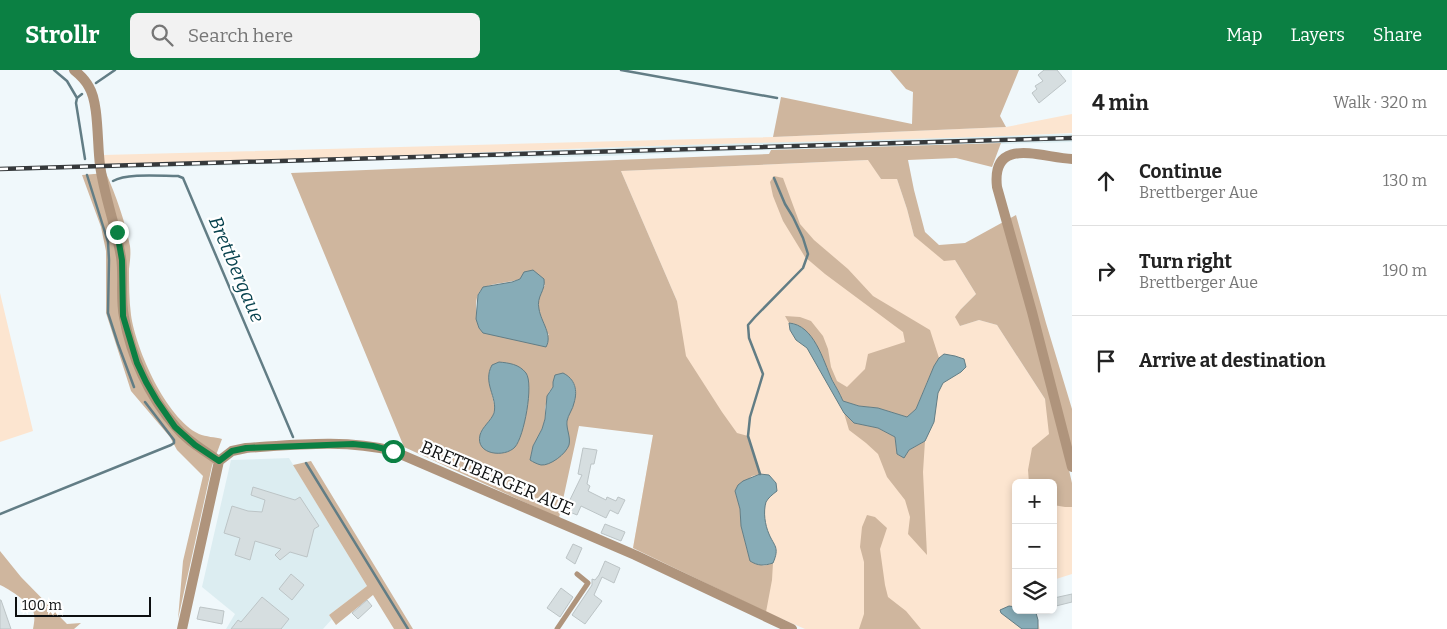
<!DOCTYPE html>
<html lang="en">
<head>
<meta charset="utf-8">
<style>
	:root { --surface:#fff; --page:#f2f2f2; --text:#222; --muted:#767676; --line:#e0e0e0; --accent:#0b8043 }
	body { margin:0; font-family:Bitter,serif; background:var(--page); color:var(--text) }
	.controls { position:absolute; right:15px; bottom:15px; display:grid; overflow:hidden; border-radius:8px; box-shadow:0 2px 8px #0003 }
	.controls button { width:45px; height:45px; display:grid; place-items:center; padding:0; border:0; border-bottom:1px solid var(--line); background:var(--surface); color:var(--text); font:25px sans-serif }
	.scale { position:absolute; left:15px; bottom:12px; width:136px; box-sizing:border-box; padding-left:5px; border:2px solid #0d0f10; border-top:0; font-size:14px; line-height:18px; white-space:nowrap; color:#0d0f10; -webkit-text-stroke:4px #fff; paint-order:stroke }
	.stop { position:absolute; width:15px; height:15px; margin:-11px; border:4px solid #0b8043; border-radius:50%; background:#fff }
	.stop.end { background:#0b8043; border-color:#fff; box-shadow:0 1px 5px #0008 }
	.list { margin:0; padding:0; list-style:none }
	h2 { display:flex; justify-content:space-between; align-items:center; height:65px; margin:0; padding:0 20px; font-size:21px }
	h2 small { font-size:16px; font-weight:400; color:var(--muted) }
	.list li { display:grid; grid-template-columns:32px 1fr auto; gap:15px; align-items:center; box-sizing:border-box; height:90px; padding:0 20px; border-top:1px solid var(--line) }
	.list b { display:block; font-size:19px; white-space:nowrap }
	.list p { margin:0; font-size:16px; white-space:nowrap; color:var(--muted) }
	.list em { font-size:16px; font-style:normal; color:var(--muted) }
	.icon { flex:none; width:28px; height:28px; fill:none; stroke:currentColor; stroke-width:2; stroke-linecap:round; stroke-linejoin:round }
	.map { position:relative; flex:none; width:1072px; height:559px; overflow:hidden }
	header { display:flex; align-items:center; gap:30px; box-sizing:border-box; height:70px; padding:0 25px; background:var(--accent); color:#fff }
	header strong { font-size:24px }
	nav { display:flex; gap:28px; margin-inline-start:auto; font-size:18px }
	.search { width:350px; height:45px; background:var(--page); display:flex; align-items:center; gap:12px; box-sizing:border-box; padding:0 18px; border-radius:8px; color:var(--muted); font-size:19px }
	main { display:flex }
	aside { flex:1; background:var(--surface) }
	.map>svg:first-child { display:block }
</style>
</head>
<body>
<header>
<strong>Strollr</strong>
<div class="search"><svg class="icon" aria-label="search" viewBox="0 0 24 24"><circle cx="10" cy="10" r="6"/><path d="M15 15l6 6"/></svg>Search here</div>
<nav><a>Map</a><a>Layers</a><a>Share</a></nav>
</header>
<main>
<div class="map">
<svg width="1072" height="559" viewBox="0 0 1072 559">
	<rect width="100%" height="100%" fill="#f0f8fb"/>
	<path fill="#dcedf1" d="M1072,64V72L729,81L606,86L385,90L180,97L0,101V97L384,86L767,72Z
		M289,388L367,516L329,545L332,549L323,559H226L235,544L202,517L231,390Z"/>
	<path fill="#fce5d0" d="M1072,44V63C932,70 793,71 653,76C470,82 286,91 103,94V85L773,67L1006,57Z
		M869,90L881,109H897L907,139L914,166L955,190L976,224L961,239L960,256L979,250L997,255L1045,329L1072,430V504L1053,510V413H1016V540H1034L1040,559H805L766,542L633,478L677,231L621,101Z
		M0,223L33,361L0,372Z"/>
	<path fill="#cfb69e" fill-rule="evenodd" d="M890,0H1019L1000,46L1006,57L773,67L781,27L912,54L913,22L906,19Z
		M1001,73L992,97L956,88L908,90L914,120L925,162L939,175L965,173L1016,145L1046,253L1072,339V384L1066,387L1072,413V437H1065L1053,435V413H1029L1028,400L1032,378L1049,364L1045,329L997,255L979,250L960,256L955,247L961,239L976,224L955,190L944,191L914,166L907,139L897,109H881L868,90L621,101L677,231L686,286L722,342L737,363L748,366L760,404L752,406L735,421L740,439L741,456L750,491L764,496L773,493L772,510L766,542L633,478L653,365L579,356L559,448L404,377L291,103L769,84L771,80ZM520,209L545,215C543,219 538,225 537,230C536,241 543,256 549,265L479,258C476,247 472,223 485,217C495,213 508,213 520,209ZM489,301L508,382L480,363L493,346L495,338L489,311ZM571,309C582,323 570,336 567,350C566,357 568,364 569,370L539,394L530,390L533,376L542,359L545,349V338L549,322L553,317Z
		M106,103C116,126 125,151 130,176C131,183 130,191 129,199C129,214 129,230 131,245C136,280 166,348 199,364C206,367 215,367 222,369L212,396L178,549L183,491L203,406L177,380L170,367L131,321L106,243V181L101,157L82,105Z
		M774,106L783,108L800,154L814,170L848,199L873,226L930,260L939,288L927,312L916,339L907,347L878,338L859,336L843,331L833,311L795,254L789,253L785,246L800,247L811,251L823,266L828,279L831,297L837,311L847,317L865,299L868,284L905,272L903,262L825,204L805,187L783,151L773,126L770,112Z
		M844,343L855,353L878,358L895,367L897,384L904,387L909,380L925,371L923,402L927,485L908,464L910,447L905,430L887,407L878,384L866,373L849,360Z
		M311,391L413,559H394L373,525L336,555L329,545L367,516L293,395Z
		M867,445L875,447L887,458L880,479L885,515L888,527L906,541L921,559H859L864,544V492L860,477L862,457Z
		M0,481L21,507L67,554L81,553L74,559H33C34,553 36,545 32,539C27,531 9,519 0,515Z"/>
	<path fill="#87acb7" stroke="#627d85" d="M533,200L544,209C546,221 536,226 539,239C541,252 553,265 546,277L483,263L479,258L476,249L478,225L483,217L512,212L520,209L524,202Z
		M789,253C814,255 823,290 832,310C836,317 840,324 843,331L859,336L878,338L907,347L916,339L934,296L939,288L944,284L955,286L964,289L966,297L961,302L943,313L938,323L934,352L925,371L909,380L904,388L897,384L895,367L878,358L854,353L844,343L807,278L796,270L790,260Z
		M499,292C509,293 519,294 526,303C534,314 524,367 515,377C505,388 475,385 480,365C482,357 491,351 494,343C498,327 482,313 492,295Z
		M563,303C575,309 578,320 574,333C573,339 568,345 567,351C566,359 571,367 569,375C566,384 550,396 541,395C537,394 533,392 530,390L533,376L542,359L545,349L547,326L553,317V312L555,305Z
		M760,404L769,405L776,413L777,421C773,424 768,428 766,432C763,442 765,455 769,464C774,476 780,477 773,493C764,496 758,496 750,491L741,456L740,439L735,421L738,415L743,411Z
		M1009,536L1016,537V540H1031L1036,543L1038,550V559H1022L1001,543L1000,540Z"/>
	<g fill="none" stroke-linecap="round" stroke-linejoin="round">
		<path stroke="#627d85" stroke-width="2.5" d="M54,0L67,11L77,28L76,33L85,89
			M621,0L777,28
			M96,13L115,0
			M77,28L82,24
			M87,105L108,172L109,190L108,243L118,274L134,317
			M113,111C127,103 160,106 178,106L183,108L293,367
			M306,393L408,559
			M760,404L748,366L750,347L763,304L749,268L748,255L755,247L803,198L808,184L803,168L793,147L785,134L774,108
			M0,444L171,375L174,373V370L145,332"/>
	</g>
	<path fill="#d6dee0" stroke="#bcc4c6" d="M1044,0H1057L1066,11L1039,33L1032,23L1037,19L1035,16L1043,11L1038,5Z
		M583,378L597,380L594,394H591L587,414L590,416L588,421L606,430L607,427L616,431L618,427L625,430L618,444L610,440L606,448L581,436L577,445L565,440L582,405L578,404Z
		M253,417L295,430L300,427L319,456L314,459L307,487L290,482L280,490L275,485L281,479L255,471L250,490L235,485L240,468L224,463L232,436L248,441L262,442L265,430L251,425Z
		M605,454L625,462L621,471L601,463Z
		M573,474L582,478L575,494L566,488Z
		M605,491L620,498L614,513L602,507L594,525L602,531L585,554L572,545L592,515V509L595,510L599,505Z
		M291,504L304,515L292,530L279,519Z
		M561,518L573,527L560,547L547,538Z
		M1072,524V532L1056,536L1054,528Z
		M262,527L289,549L281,559H231L238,550L241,552Z
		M0,530H1L11,559H0Z
		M367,530L372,536L358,549L352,543Z
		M200,537L224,541L222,554L197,549Z"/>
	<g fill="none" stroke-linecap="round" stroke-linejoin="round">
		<path stroke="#af947c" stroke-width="5" d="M557,559L588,513L577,504"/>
		<path stroke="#af947c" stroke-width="10" d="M74,0C79,4 86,11 89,17C99,33 97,74 100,95C104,126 116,156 121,187C124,207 120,228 124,247C131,286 149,326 175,356C187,371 204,380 219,391
			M1072,89C1042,88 991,65 997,117L1032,242L1072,397
			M219,391L232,381L246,378C295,375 345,369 393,381L635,485L792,559
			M182,559L219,391"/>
		<defs>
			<path id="rail" d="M0,99L1072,68"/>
		</defs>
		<use href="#rail" stroke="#36393b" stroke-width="4.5"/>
		<use href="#rail" stroke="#fff" stroke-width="2.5" stroke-dasharray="8" stroke-linecap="butt"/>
	</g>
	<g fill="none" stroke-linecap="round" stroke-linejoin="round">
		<path stroke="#0b8043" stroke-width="6" d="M117,162L122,190L123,246L137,293L146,312L157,331L175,357L195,375L219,391L232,381L246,378L353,374L373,376L393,381"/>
	</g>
	<g text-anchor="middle" stroke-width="4.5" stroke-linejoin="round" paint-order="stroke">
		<g font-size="18" fill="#0d0f10" stroke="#fff">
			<text transform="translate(497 408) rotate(23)" y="6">BRETTBERGER AUE</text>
		</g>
		<g font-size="19" font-style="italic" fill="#07424e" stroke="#fff">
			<text transform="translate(237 199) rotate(67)" y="7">Brettbergaue</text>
		</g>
	</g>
</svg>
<div class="controls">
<button>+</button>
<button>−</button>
<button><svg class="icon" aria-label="layers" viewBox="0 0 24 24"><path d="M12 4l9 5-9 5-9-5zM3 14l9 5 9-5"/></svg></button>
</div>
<div class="scale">100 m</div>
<div class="stop" style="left:393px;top:381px"></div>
<div class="stop end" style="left:117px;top:162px"></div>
</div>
<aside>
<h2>4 min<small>Walk · 320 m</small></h2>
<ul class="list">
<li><svg class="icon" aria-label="ahead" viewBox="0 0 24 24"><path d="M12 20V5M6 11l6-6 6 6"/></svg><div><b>Continue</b><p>Brettberger Aue</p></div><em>130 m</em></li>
<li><svg class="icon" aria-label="right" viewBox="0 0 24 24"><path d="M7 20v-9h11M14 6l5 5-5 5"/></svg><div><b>Turn right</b><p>Brettberger Aue</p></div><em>190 m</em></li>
<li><svg class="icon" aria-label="arrive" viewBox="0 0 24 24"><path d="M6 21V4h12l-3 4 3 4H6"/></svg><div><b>Arrive at destination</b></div></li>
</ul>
</aside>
</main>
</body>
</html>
